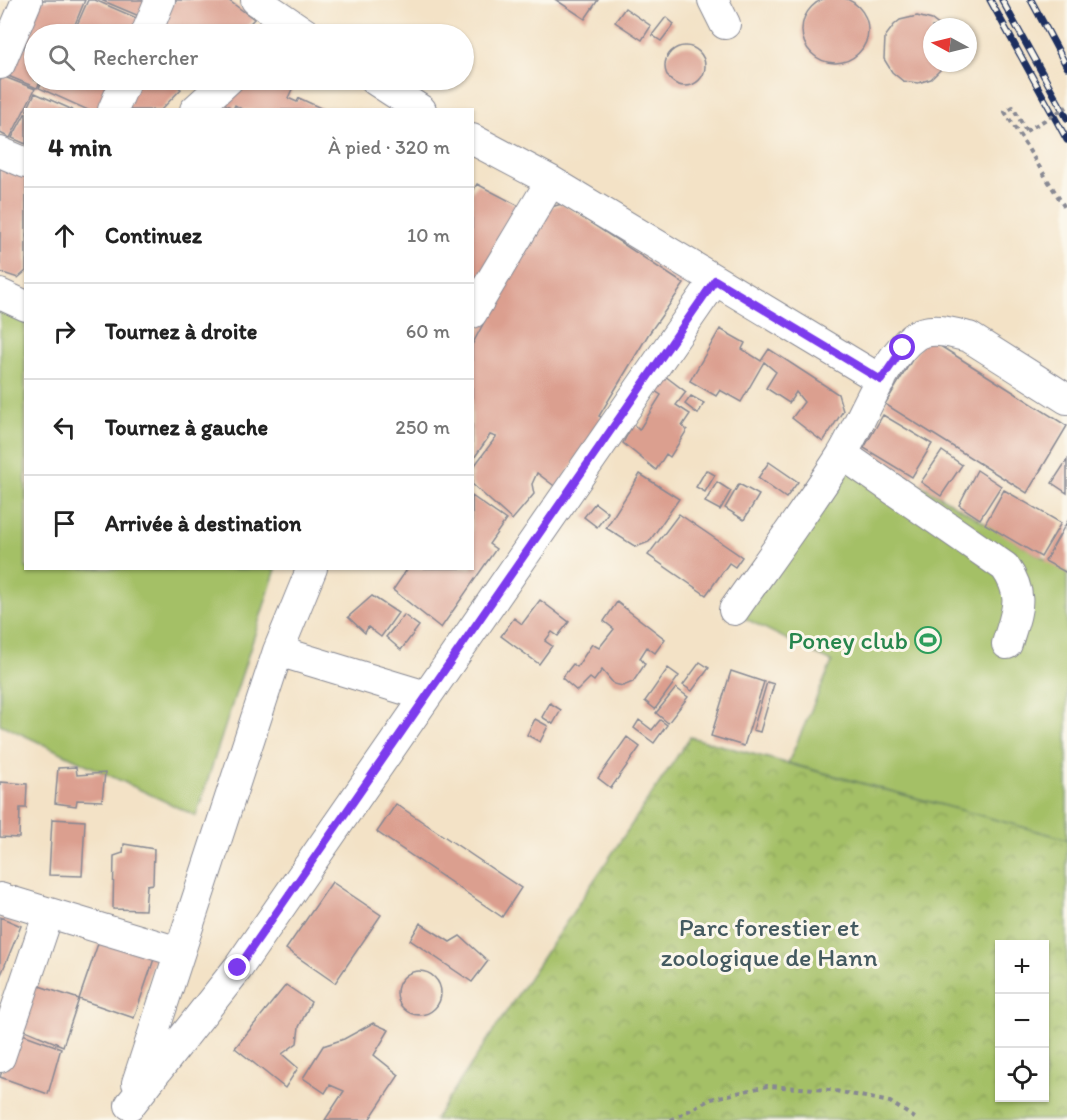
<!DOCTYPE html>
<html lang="fr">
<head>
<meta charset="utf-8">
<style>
	:root { --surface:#fff; --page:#f6f6f6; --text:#222; --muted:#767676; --line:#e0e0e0 }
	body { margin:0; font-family:Itim,sans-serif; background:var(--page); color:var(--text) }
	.controls { position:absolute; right:18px; bottom:18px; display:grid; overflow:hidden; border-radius:0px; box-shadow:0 2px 4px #0004 }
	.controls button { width:54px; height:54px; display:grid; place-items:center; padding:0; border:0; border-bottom:2px solid var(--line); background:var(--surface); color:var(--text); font:30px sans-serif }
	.compass { position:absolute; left:923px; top:18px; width:54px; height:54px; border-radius:50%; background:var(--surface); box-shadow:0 2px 4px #0004; rotate:277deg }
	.stop { position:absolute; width:18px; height:18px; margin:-14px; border:4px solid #7c3aed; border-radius:50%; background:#fff }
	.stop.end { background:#7c3aed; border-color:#fff; box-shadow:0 2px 6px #0008 }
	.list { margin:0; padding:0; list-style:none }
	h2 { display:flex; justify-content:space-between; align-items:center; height:78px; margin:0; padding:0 24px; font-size:26px }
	h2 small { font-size:20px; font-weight:400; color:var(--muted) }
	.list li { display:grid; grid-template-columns:39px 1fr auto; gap:18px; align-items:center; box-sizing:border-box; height:96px; padding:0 24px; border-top:2px solid var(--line) }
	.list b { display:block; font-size:22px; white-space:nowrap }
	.list em { font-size:20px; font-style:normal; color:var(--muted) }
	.icon { flex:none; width:33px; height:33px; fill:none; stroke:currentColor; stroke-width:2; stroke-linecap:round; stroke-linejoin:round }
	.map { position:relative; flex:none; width:1067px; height:1120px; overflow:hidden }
	.search { position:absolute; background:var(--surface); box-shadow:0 2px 4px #0004; left:24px; top:24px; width:450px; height:66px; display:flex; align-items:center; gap:15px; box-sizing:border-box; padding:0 21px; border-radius:33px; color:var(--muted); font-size:22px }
	.panel { position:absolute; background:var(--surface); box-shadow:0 2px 4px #0004; left:24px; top:108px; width:450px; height:462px; border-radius:0px }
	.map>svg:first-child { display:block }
</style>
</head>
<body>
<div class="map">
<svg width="1067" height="1120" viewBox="0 0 1067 1120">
	<defs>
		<pattern id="park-crowns" width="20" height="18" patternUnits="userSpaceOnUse" patternTransform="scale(1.5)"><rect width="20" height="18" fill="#a4c066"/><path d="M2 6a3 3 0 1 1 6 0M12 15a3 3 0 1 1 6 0" fill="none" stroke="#859c57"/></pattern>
	</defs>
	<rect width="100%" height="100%" fill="#fbf7ec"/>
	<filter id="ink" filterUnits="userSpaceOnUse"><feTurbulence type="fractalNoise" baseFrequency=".0167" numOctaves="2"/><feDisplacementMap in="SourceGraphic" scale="12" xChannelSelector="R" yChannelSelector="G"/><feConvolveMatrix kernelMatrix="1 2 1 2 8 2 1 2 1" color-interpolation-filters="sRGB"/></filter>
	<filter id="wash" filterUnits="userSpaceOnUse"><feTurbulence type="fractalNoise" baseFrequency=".008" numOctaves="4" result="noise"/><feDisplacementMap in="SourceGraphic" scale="24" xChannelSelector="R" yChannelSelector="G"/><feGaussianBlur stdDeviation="1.35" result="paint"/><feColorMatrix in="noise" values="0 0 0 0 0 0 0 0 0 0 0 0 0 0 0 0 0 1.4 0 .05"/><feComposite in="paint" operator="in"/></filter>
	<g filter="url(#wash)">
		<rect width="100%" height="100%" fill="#f3e2c6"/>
		<path fill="url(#park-crowns)" stroke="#607862" stroke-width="1.5" fill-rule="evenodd" d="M690,737L1067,839V1120H434ZM1000,944H1044V1098H1000Z"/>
		<path fill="#a4c066" stroke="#607862" stroke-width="1.5" d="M0,307L25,319L26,568L276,569L196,816L0,724Z
			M859,448L1067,572V839L788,763L832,662L744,618Z"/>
		<g id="blocks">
			<path fill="#db9f8f" d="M802 30a33 33 0 1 1 66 0a33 33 0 1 1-66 0Z
				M32,0H85L71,34H34V46L15,38Z
				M88,0H95L141,20L135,34H73Z
				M101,0H146L139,16Z
				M174,0H228L254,19L240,34H153Z
				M556,0H598L585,19Z
				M625,8L651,26L642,40L615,22Z
				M917,16L932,20L941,27H932V63H947L931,79L918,83L903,81L892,72L884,59L885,37L894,25L900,20Z
				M666,17L674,24L661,41L652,35Z
				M19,43L34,50V80H41L37,88L6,75Z
				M665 66a20 20 0 1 1 40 0a20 20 0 1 1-40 0Z
				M2,76L35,89L10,138L0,133V82Z
				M43,80H105L114,83L103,110H88L39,88Z
				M134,80H168L181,89L161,110H131L122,102Z
				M236,80H274L293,87L288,98L297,102L299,98L325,110H243L235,105L233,109L214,97Z
				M35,93L73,110H27Z
				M26,112V144L12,138Z
				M0,163L26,174V271L18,278L0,272Z
				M477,184L525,209L481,285L472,281V192Z
				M562,204L684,284L648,335L599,416L604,419L557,488L537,473L532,484L534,494L512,520L472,484V469L496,437L490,435L472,461V345L544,209Z
				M720,329L745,343L742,349L761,361L769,349L838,394L843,411L823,442L792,418L804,402L796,392L789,403L766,388L776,372L764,362L741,402L720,390L716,396L690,381Z
				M926,337L1067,426L1027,493L885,404Z
				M665,376L686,392L676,405L690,414L682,426L687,430L670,457L666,454L656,470L623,443L633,424L639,430L661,395L655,391Z
				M691,396L704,403L698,414L685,404Z
				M883,415L932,444L912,477L864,448Z
				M942,451L962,465L941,496L921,482Z
				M1067,460V493L1052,483Z
				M769,462L798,482L786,498L758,478Z
				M706,470L715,475L705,492L696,487Z
				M977,470L1001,486L980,519L959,505Z
				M640,474L679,499L649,542L636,547L606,528Z
				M717,482L731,491L720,510L705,502Z
				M739,484L759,495L744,520L725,508Z
				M1004,490L1061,523L1041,557L985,524Z
				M472,496L506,520L489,544L496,549L441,628L393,590L408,568H472Z
				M595,503L608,513L597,527L584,517Z
				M679,514L742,557L735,567L729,563L706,595L648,555Z
				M1067,522V573L1045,561Z
				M372,596L398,613L381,637L368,627L365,633L348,617Z
				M540,600L569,622L558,636L552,632L545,641L552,646L539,664L501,636L514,618L522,624Z
				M617,602L665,639L655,653L647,647L640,658L645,664L633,682L623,686L614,684L602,670L594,681L590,678L577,691L562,678L573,664L577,667L592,644L599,648L614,629L604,621Z
				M404,615L419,626L401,650L386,637Z
				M700,662L709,668L692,691L683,685Z
				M668,668L679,676L655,709L645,701Z
				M731,671L764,682L744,746L711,736Z
				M767,682L774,684L760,732L753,730Z
				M676,688L688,697L668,723L656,713Z
				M550,703L561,710L553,724L542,717Z
				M535,719L548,726L540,742L527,735Z
				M639,720L652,730L660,720L667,725L654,743L634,728Z
				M627,737L640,747L611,788L598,778Z
				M76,767L77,775L105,773L102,801L77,800L76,806L55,803L58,768Z
				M0,782L27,784L26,808H20L19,838L0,837Z
				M396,804L521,888L502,917L377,832Z
				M52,819L85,821L82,876L49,875Z
				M124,844L154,849L153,884L147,885L145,910L113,909L114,856L123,853Z
				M332,882L381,915L335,983L286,949Z
				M0,917L21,926L0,977Z
				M420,923L450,942L460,936L488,961L472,982L410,940Z
				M101,935L156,953L134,1018L79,999L63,1046L18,1027L33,984L79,999Z
				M397 993a22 22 0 1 1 44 0a22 22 0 1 1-44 0Z
				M286,985L311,1002L299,1027L297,1043L282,1054L298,1068L285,1088L235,1048Z
				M373,1023L389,1030L374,1055L399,1075L369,1120H325L344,1091L330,1085L325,1093L303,1078L323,1046L344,1039Z
				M14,1031L61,1048L48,1094L0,1077Z"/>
		</g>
	</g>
	<g filter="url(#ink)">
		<use href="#blocks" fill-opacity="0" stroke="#878892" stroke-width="1.5"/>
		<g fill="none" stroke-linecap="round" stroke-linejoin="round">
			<defs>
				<path id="minor" d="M256,0L306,34
					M713,0L725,24
					M146,34L160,0
					M0,64L27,0
					M375,80L421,110
					M113,110L126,80
					M195,110L228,80
					M472,139L551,181L881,380
					M0,152L26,163
					M0,294L26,306
					M472,313L551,181
					M842,454L1005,567C1026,597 1016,612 1007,644
					M734,610C770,559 807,509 841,456C861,424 884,357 915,336C931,326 953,333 969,337L1067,399
					M278,651L426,696
					M0,898L179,952
					M0,1057L48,915
					M137,1083L278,651L312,568
					M130,1105L238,968L715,280"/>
			</defs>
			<use href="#minor" stroke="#878892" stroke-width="32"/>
			<path stroke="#878892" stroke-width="4" stroke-dasharray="4.5 4.5" stroke-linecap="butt" d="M1026,131L1013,107L1005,112L1067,211
				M671,1120L711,1099L767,1086L831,1090L890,1102L918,1120"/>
			<use href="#minor" stroke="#fff" stroke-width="30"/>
			<defs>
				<path id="rail" d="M990,0L1067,140
					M1002,0L1067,118
					M1031,0L1067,67"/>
			</defs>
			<use href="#rail" stroke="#1b2f5e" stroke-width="7"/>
			<use href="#rail" stroke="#fbf7ec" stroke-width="4.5" stroke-dasharray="14" stroke-linecap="butt"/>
			<path stroke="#878892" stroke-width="4" stroke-dasharray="4.5 4.5" stroke-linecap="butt" d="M1026,131L1067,107"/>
		</g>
	</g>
	<g fill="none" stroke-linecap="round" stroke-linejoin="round" filter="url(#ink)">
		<path stroke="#7c3aed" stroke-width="8" d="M238,968L715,280L881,380L903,348"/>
	</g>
	<defs>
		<symbol id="stadium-ring" viewBox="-11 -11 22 22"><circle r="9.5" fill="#fbf7ec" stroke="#2e9e5b" stroke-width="1.5"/><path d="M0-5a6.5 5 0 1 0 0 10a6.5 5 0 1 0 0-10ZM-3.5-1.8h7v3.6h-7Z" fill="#2e9e5b"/></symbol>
	</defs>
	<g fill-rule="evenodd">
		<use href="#stadium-ring" x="913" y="625" width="30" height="30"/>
	</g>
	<g text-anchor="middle" stroke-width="6" stroke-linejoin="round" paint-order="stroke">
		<g font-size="26" fill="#27864d" stroke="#fbf7ec" text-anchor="end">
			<text x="908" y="649">Poney club</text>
		</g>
		<g font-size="26" fill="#445a60" stroke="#fbf7ec">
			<text x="769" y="936">Parc forestier et<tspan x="769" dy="30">zoologique de Hann</tspan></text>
		</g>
	</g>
</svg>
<div class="controls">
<button>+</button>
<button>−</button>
<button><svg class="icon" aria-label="locate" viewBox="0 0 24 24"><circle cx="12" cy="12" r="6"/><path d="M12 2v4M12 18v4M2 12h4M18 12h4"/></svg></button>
</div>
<svg class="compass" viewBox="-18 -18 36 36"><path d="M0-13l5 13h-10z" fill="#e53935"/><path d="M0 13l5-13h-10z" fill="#767676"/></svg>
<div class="stop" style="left:903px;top:348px"></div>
<div class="stop end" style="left:238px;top:968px"></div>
<div class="search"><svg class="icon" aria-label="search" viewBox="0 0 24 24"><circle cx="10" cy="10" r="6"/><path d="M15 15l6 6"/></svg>Rechercher</div>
<section class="panel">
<h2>4 min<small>À pied · 320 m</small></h2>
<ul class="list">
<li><svg class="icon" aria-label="ahead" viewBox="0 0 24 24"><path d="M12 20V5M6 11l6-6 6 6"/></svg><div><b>Continuez</b></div><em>10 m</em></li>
<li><svg class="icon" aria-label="right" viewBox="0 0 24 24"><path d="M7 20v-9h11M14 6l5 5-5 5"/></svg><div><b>Tournez à droite</b></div><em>60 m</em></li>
<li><svg class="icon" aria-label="left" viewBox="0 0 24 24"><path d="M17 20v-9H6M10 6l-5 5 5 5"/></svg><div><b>Tournez à gauche</b></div><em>250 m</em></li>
<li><svg class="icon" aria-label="arrive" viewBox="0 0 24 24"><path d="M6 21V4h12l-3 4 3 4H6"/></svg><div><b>Arrivée à destination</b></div></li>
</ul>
</section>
</div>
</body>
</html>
